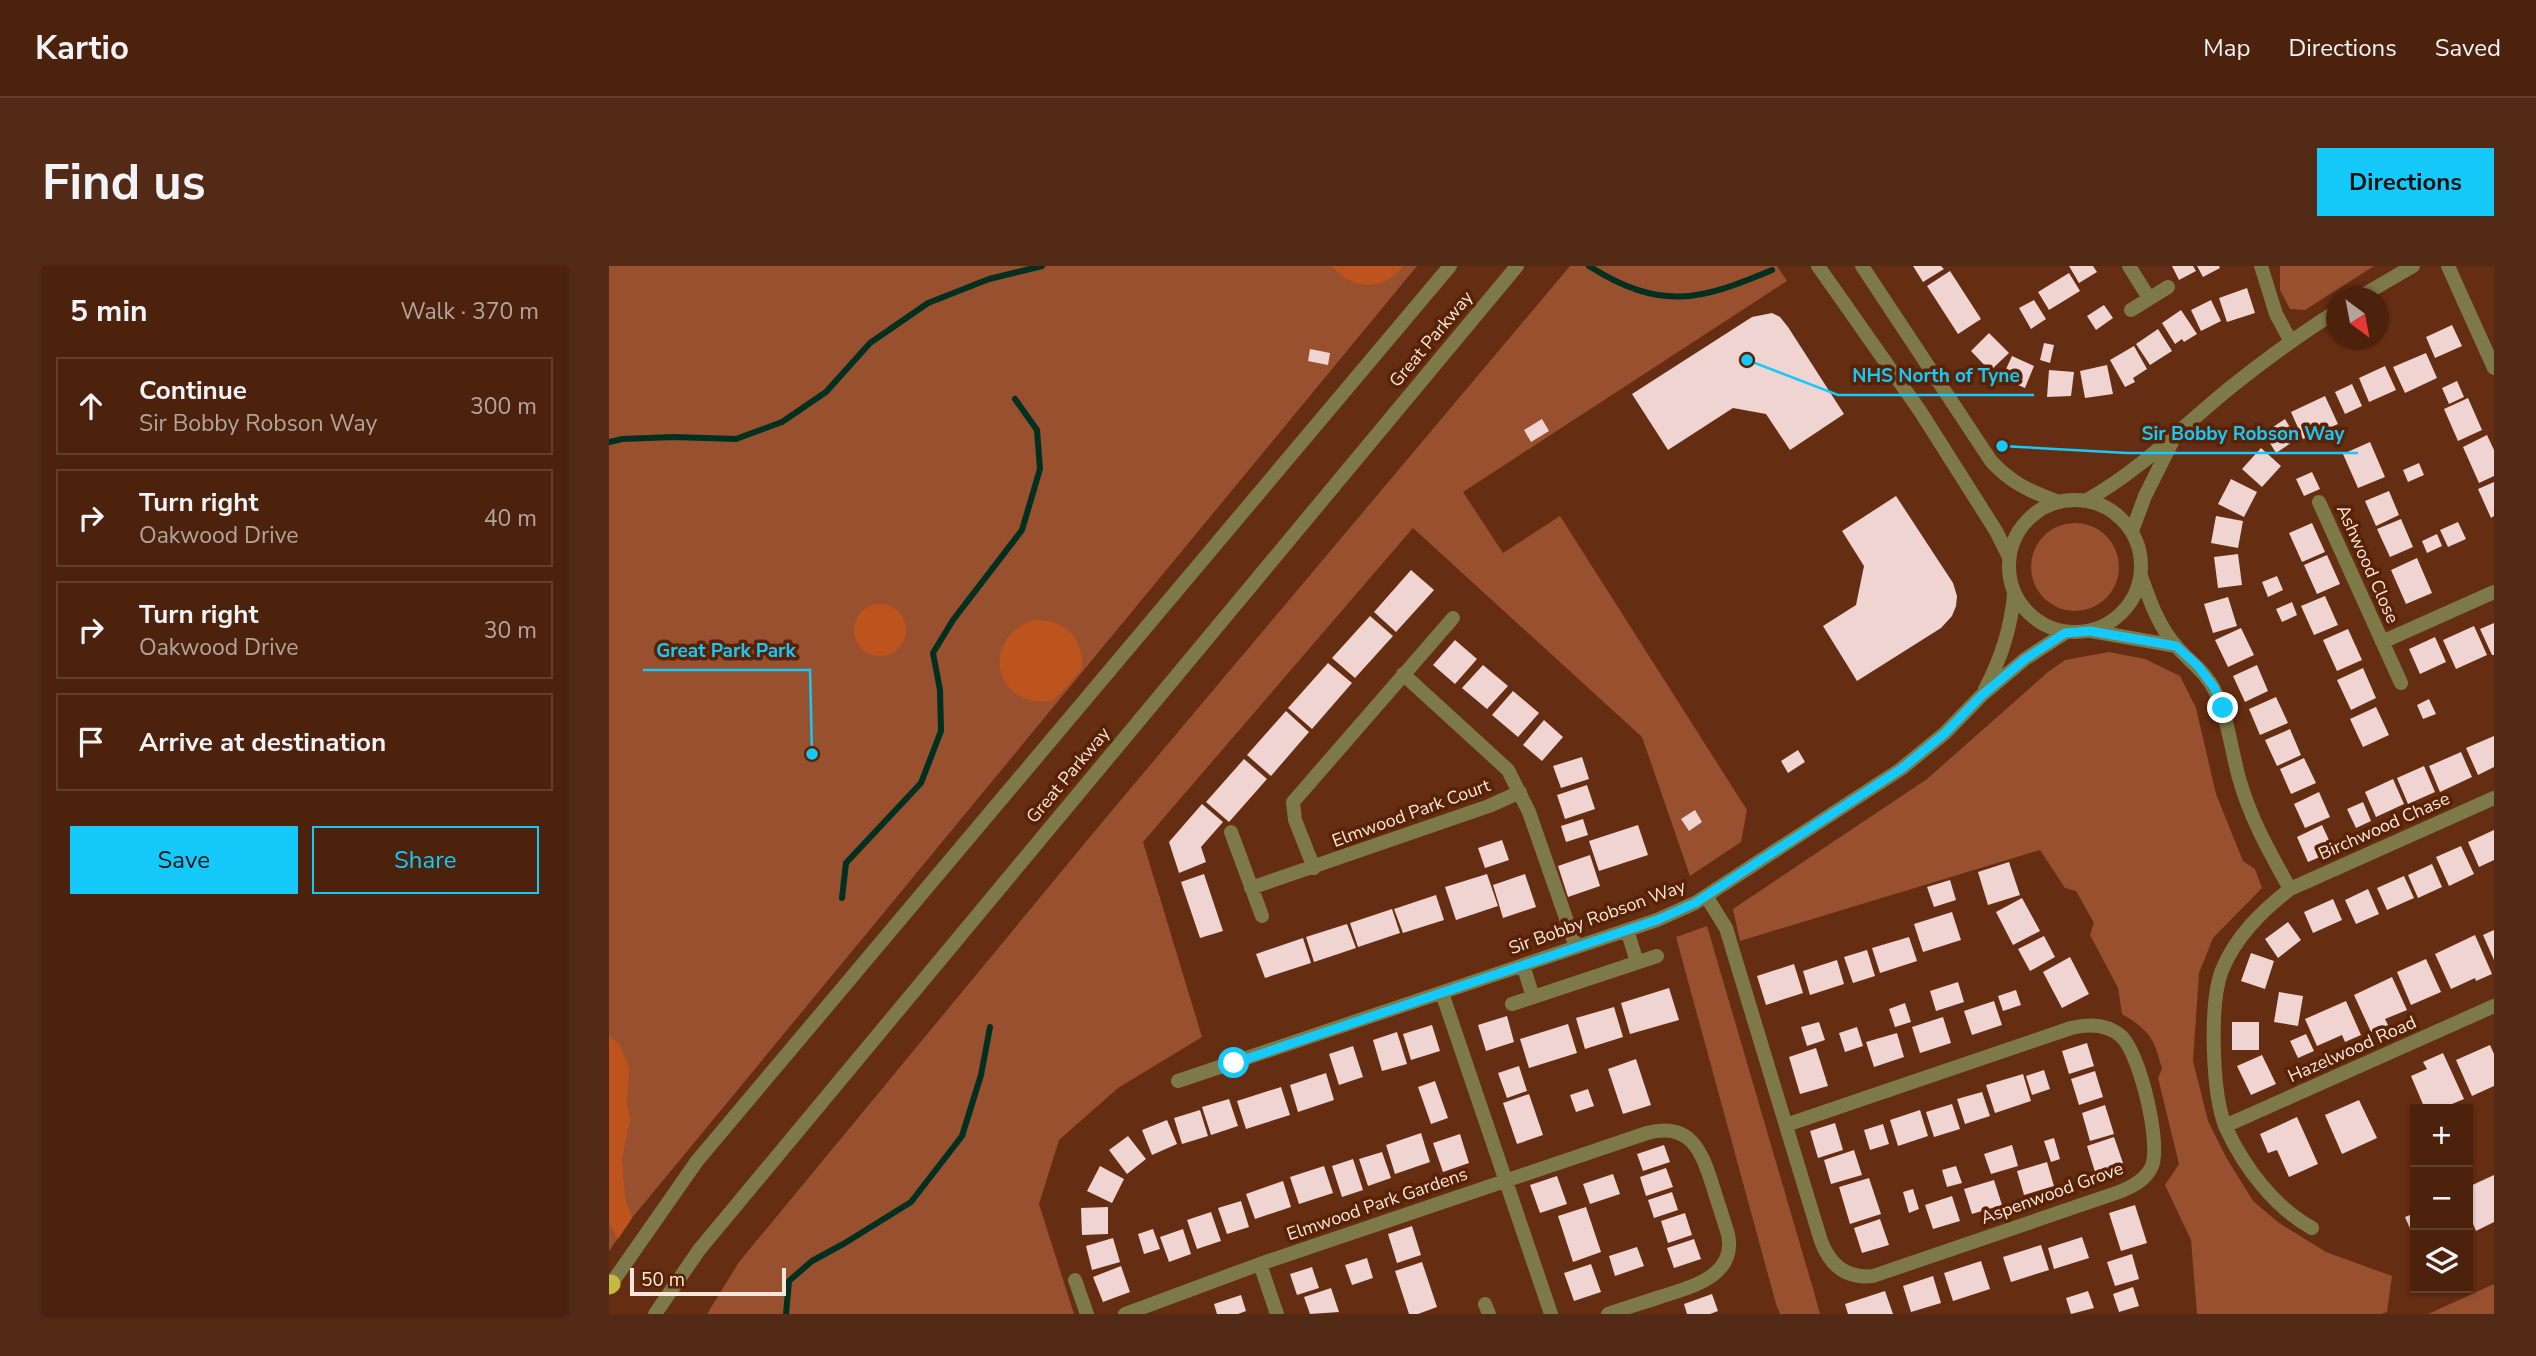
<!DOCTYPE html>
<html lang="en">
<head>
<meta charset="utf-8">
<style>
	:root { --surface:#4c220d; --page:#532a16; --text:#f1f3f6; --muted:#b2a49d; --line:#633f2e; --accent:#15cafb }
	body { margin:0; font-family:"Nunito Sans",sans-serif; background:var(--page); color:var(--text) }
	.controls { position:absolute; right:21px; bottom:21px; display:grid; overflow:hidden; border-radius:0px; box-shadow:0 2px 5px #0004 }
	.controls button { width:63px; height:63px; display:grid; place-items:center; padding:0; border:0; border-bottom:2px solid var(--line); background:var(--surface); color:var(--text); font:35px sans-serif }
	.compass { position:absolute; left:1717px; top:21px; width:63px; height:63px; border-radius:50%; background:var(--surface); box-shadow:0 2px 5px #0004; rotate:148deg }
	.scale { position:absolute; left:21px; bottom:18px; width:156px; box-sizing:border-box; padding-left:7px; border:4px solid #fae5dc; border-top:0; font-size:19px; line-height:24px; white-space:nowrap; color:#fae5dc; -webkit-text-stroke:5px #592205; paint-order:stroke }
	.stop { position:absolute; width:21px; height:21px; margin:-16px; border:5px solid #15cafb; border-radius:50%; background:#fff }
	.stop.end { background:#15cafb; border-color:#fff; box-shadow:0 2px 7px #0008 }
	.list { margin:0; padding:0; list-style:none }
	h2 { display:flex; justify-content:space-between; align-items:center; height:91px; margin:0; padding:0 28px; font-size:30px }
	h2 small { font-size:23px; font-weight:400; color:var(--muted) }
	.list li { display:grid; grid-template-columns:46px 1fr auto; gap:21px; align-items:center; box-sizing:border-box; height:98px; margin:0 14px 14px; padding:0 14px; border:2px solid var(--line); border-radius:0px }
	.list b { display:block; font-size:26px; white-space:nowrap }
	.list p { margin:0; font-size:23px; white-space:nowrap; color:var(--muted) }
	.list em { font-size:23px; font-style:normal; color:var(--muted) }
	.actions { display:flex; gap:14px; padding:21px 28px }
	.actions a { flex:1; padding:16px 0; border:2px solid var(--accent); border-radius:0px; text-align:center; font-size:24px; color:var(--accent) }
	.actions .main { background:var(--accent); color:#111 }
	.icon { flex:none; width:38px; height:38px; fill:none; stroke:currentColor; stroke-width:2; stroke-linecap:round; stroke-linejoin:round }
	.map { position:relative; flex:none; width:1885px; height:1048px; overflow:hidden; border-radius:0px }
	header { display:flex; align-items:center; gap:42px; box-sizing:border-box; height:98px; padding:0 35px; background:var(--surface); border-bottom:2px solid var(--line) }
	header strong { font-size:33px }
	nav { display:flex; gap:38px; margin-inline-start:auto; font-size:24px }
	.intro { display:flex; align-items:center; justify-content:space-between; box-sizing:border-box; height:168px; padding:0 42px }
	h1 { margin:0; font-size:49px }
	.button { padding:18px 32px; border-radius:0px; background:var(--accent); color:#111; font-size:24px; font-weight:700 }
	main { display:flex; gap:42px; padding:0 42px }
	aside { flex:1; background:var(--surface); border-radius:0px; box-shadow:0 2px 5px #0004 }
	.map>svg:first-child { display:block }
</style>
</head>
<body>
<header>
<strong>Kartio</strong>
<nav><a>Map</a><a>Directions</a><a>Saved</a></nav>
</header>
<div class="intro"><h1>Find us</h1><a class="button">Directions</a></div>
<main>
<aside>
<h2>5 min<small>Walk · 370 m</small></h2>
<ul class="list">
<li><svg class="icon" aria-label="ahead" viewBox="0 0 24 24"><path d="M12 20V5M6 11l6-6 6 6"/></svg><div><b>Continue</b><p>Sir Bobby Robson Way</p></div><em>300 m</em></li>
<li><svg class="icon" aria-label="right" viewBox="0 0 24 24"><path d="M7 20v-9h11M14 6l5 5-5 5"/></svg><div><b>Turn right</b><p>Oakwood Drive</p></div><em>40 m</em></li>
<li><svg class="icon" aria-label="right" viewBox="0 0 24 24"><path d="M7 20v-9h11M14 6l5 5-5 5"/></svg><div><b>Turn right</b><p>Oakwood Drive</p></div><em>30 m</em></li>
<li><svg class="icon" aria-label="arrive" viewBox="0 0 24 24"><path d="M6 21V4h12l-3 4 3 4H6"/></svg><div><b>Arrive at destination</b></div></li>
</ul>
<div class="actions"><a class="main">Save</a><a>Share</a></div>
</aside>
<div class="map">
<svg width="1885" height="1048" viewBox="0 0 1885 1048">
	<rect width="100%" height="100%" fill="#652d11"/>
	<path fill="#98502f" d="M0,0H808L23,952L0,985Z
		M961,0H1168L1178,15L854,226L894,287L951,250L1138,544L1132,576L1081,610L1033,471L804,262L534,576L593,771L509,822L450,874L430,938L465,1048H98L130,996L495,554Z
		M1671,0H1765L1696,44L1681,43L1671,24Z
		M1422 301a44 44 0 1 1 88 0a44 44 0 1 1-88 0Z
		M1500,386L1536,393L1571,410L1587,442L1607,528L1634,595L1646,603L1653,622L1604,672L1590,707L1584,795L1599,855L1617,891L1644,935L1670,957L1717,986L1783,1010L1778,1046L1772,1048H1588L1582,974L1556,919L1570,898L1549,812L1553,803C1545,772 1541,765 1513,748L1509,722L1481,669L1485,657L1467,625L1456,622L1431,584L1131,675L1124,643L1318,513L1439,406L1456,394Z
		M1098,660L1205,1026L1211,1048H1171L1167,1038L1067,671Z
		M1885,1018V1048H1819Z"/>
	<path fill="#bd541d" d="M723,0H794C775,26 742,24 723,0Z
		M245 364a26 26 0 1 1 52 0a26 26 0 1 1-52 0Z
		M423,354C445,353 465,361 471,384C473,389 474,396 473,401C470,409 451,427 444,435C387,444 369,376 423,354Z
		M0,769L10,778L20,801L18,839L21,853L13,893L16,932L23,952L9,973L0,957Z"/>
	<g fill="none" stroke-linecap="round" stroke-linejoin="round">
		<path stroke="#00301f" stroke-width="6" d="M980,0C1051,45 1090,35 1163,4
			M0,176L13,173L65,171L127,173L173,156L217,126L261,77L319,37L380,13L433,0
			M233,632L237,597L312,517L332,465L331,424L324,387L344,354L413,264L431,203L428,164L406,133
			M177,1048L180,1015L203,995L236,977L302,936L353,870L372,809L381,761"/>
	</g>
	<path fill="#efd4d2" d="M1304,0H1332L1335,3L1314,16Z
		M1460,0H1484L1488,6L1470,17Z
		M1563,0H1584L1587,5L1570,14Z
		M1588,0H1610L1611,2L1594,11Z
		M1341,5L1372,53L1349,68L1318,20Z
		M1460,7L1471,25L1440,44L1429,26Z
		M1638,22L1646,47L1618,56L1610,32Z
		M1425,34L1437,53L1422,63L1410,42Z
		M1602,34L1612,55L1592,65L1582,44Z
		M1495,39L1504,52L1487,64L1478,50Z
		M1572,44L1588,68L1575,76L1573,73L1566,78L1553,57Z
		M1163,47L1171,51L1179,61L1235,148L1181,184L1157,148L1124,142L1059,184L1023,128L1143,51Z
		M1843,59L1853,80L1826,92L1817,71Z
		M1549,63L1563,85L1541,99L1527,78Z
		M1380,67L1400,87L1381,105L1362,85Z
		M1435,77L1445,79L1441,97L1431,94Z
		M1525,80L1538,103L1524,112L1526,116L1516,121L1501,94Z
		M701,83L721,87L719,99L699,95Z
		M1817,87L1828,112L1796,127L1784,101Z
		M1403,90L1425,100L1416,122L1393,112Z
		M1498,99L1504,128L1476,132L1471,105Z
		M1776,100L1787,124L1760,136L1750,112Z
		M1440,104L1465,106L1462,130L1438,131Z
		M1848,115L1855,131L1840,138L1833,122Z
		M1743,118L1753,140L1736,148L1726,126Z
		M1716,130L1729,158L1694,173L1682,146Z
		M1859,132L1873,164L1849,175L1835,143Z
		M933,153L940,165L922,176L915,164Z
		M1676,153L1688,173L1667,187L1655,167Z
		M1878,169L1885,184V210L1870,217L1854,181Z
		M1761,176L1776,211L1749,222L1734,188Z
		M1652,182L1672,200L1653,221L1633,203Z
		M1810,197L1815,209L1799,216L1794,204Z
		M1703,206L1711,223L1695,230L1687,213Z
		M1622,213L1648,226L1635,251L1609,238Z
		M1885,216V250L1882,252L1869,223Z
		M1780,225L1790,249L1767,260L1756,235Z
		M1287,230L1344,317L1348,330L1347,340L1343,350L1332,362L1248,415L1214,360L1247,339L1255,300L1233,265Z
		M1607,250L1634,255L1629,282L1602,277Z
		M1792,253L1804,281L1781,291L1768,263Z
		M1849,256L1857,273L1839,281L1831,264Z
		M1703,257L1716,286L1693,296L1680,267Z
		M1828,268L1833,280L1818,287L1813,275Z
		M1629,288L1633,319L1609,322L1605,291Z
		M1718,289L1731,318L1708,328L1695,299Z
		M1808,292L1823,327L1797,338L1782,304Z
		M802,304L825,324L787,366L765,346Z
		M1668,310L1674,324L1659,331L1653,316Z
		M1716,330L1729,359L1705,369L1692,340Z
		M1619,331L1628,360L1604,367L1595,338Z
		M1683,336L1688,349L1673,356L1667,343Z
		M761,350L784,370L746,412L723,392Z
		M1885,357V389H1883L1871,363Z
		M1865,360L1878,389L1847,403L1834,374Z
		M1632,362L1645,389L1619,401L1606,374Z
		M1739,363L1753,394L1728,405L1714,374Z
		M1826,371L1837,396L1811,408L1800,383Z
		M846,374L868,393L846,418L824,399Z
		M719,397L743,417L703,463L679,442Z
		M874,399L899,420L878,443L853,422Z
		M1648,399L1659,425L1636,436L1624,410Z
		M1754,402L1767,432L1742,444L1728,414Z
		M904,425L930,447L909,471L883,449Z
		M1667,431L1679,457L1651,469L1640,443Z
		M1820,433L1827,448L1814,453L1808,439Z
		M1767,441L1780,469L1754,481L1741,453Z
		M677,445L700,466L662,510L638,489Z
		M935,454L954,471L933,495L914,479Z
		M1681,463L1692,489L1668,500L1656,474Z
		M1885,470V501L1869,509L1857,482Z
		M1189,484L1196,496L1179,507L1172,495Z
		M1852,486L1863,511L1831,526L1820,500Z
		M973,491L980,513L952,522L944,500Z
		M1695,492L1707,517L1682,528L1671,503Z
		M635,493L658,513L620,556L597,536Z
		M1815,500L1826,526L1799,538L1788,512Z
		M1784,513L1795,538L1767,551L1756,526Z
		M978,519L986,543L956,553L948,529Z
		M1710,526L1721,551L1696,562L1685,538Z
		M1754,536L1762,555L1747,562L1738,543Z
		M593,538L614,556L592,581L597,596L570,607L560,576Z
		M1086,544L1093,556L1080,565L1072,553Z
		M974,553L979,569L957,576L952,560Z
		M1029,559L1039,589L990,605L980,575Z
		M1713,559L1725,585L1699,596L1688,571Z
		M1885,564V594L1870,601L1859,576Z
		M893,574L900,594L876,602L869,582Z
		M1852,580L1865,608L1840,620L1827,591Z
		M981,589L991,620L959,631L949,600Z
		M1400,596L1411,629L1379,639L1369,606Z
		M1823,598L1833,621L1809,632L1799,609Z
		M595,608L614,665L591,672L572,616Z
		M878,608L889,640L847,654L836,621Z
		M916,608L927,641L894,652L884,619Z
		M1795,610L1805,632L1778,644L1768,622Z
		M1341,614L1347,634L1325,641L1318,621Z
		M1759,623L1770,648L1747,658L1736,634Z
		M827,629L835,654L794,667L785,643Z
		M1413,632L1431,665L1404,679L1387,646Z
		M1724,633L1733,654L1704,667L1695,646Z
		M783,643L791,667L749,681L741,657Z
		M1343,646L1352,674L1314,686L1305,658Z
		M1679,656L1692,674L1669,692L1656,673Z
		M738,658L747,682L705,696L697,671Z
		M1885,664V694L1874,669Z
		M1866,669L1883,708L1867,715L1866,712L1842,723L1826,688Z
		M1435,670L1446,691L1421,705L1409,683Z
		M1300,671L1308,695L1271,707L1263,682Z
		M694,672L702,697L656,712L647,688Z
		M1258,684L1266,710L1244,717L1235,691Z
		M1642,687L1665,695L1656,723L1632,715Z
		M1461,691L1480,728L1453,742L1434,706Z
		M1817,693L1832,726L1802,739L1788,706Z
		M1228,694L1235,718L1201,729L1194,705Z
		M1185,698L1194,727L1157,739L1148,710Z
		M1783,711L1798,744L1776,753L1779,759L1762,766L1745,729Z
		M1349,716L1355,736L1327,745L1321,725Z
		M1060,722L1070,754L1021,768L1012,737Z
		M1407,724L1412,739L1394,745L1389,730Z
		M1670,726L1694,730L1689,760L1665,756Z
		M1385,735L1393,759L1363,769L1355,745Z
		M1737,735L1752,769L1736,776L1733,769L1708,780L1696,753Z
		M1296,737L1302,756L1286,761L1280,743Z
		M1005,741L1014,771L976,783L967,752Z
		M898,750L905,776L877,785L869,759Z
		M1334,751L1342,777L1311,787L1303,761Z
		M1210,756L1216,774L1198,780L1192,761Z
		M1623,756H1650V784H1623Z
		M959,758L968,787L920,802L911,773Z
		M823,759L831,785L802,794L794,768Z
		M1248,761L1254,780L1236,786L1230,767Z
		M788,766L798,798L773,805L764,774Z
		M1288,767L1295,791L1265,801L1257,776Z
		M1697,768L1705,785L1689,792L1681,775Z
		M1478,777L1485,800L1460,808L1453,785Z
		M1881,779L1885,788V820L1863,830L1847,794Z
		M744,780L754,811L730,819L720,788Z
		M1207,782L1219,820L1191,828L1180,791Z
		M1834,787L1855,833L1831,843H1816L1802,810L1818,803L1814,796Z
		M1653,789L1667,818L1642,829L1628,800Z
		M1027,793L1042,839L1014,848L999,803Z
		M910,800L918,825L898,832L889,807Z
		M1435,804L1441,823L1423,829L1417,810Z
		M1486,805L1494,831L1470,839L1462,813Z
		M717,807L725,834L689,846L681,819Z
		M1414,808L1422,835L1386,847L1377,819Z
		M826,815L839,852L822,858L809,821Z
		M672,821L681,849L637,863L628,835Z
		M979,823L985,840L967,846L961,829Z
		M1373,826L1381,850L1356,858L1348,833Z
		M920,828L934,869L908,878L894,837Z
		M620,833L629,860L602,869L593,841Z
		M1750,834L1768,872L1733,888L1716,849Z
		M1343,838L1351,863L1325,871L1317,846Z
		M1496,839L1505,868L1481,875L1473,847Z
		M591,844L599,870L573,878L565,852Z
		M1311,844L1319,870L1289,880L1281,854Z
		M1688,851L1709,898L1680,911L1668,884L1659,887L1651,868Z
		M558,854L568,878L543,889L533,864Z
		M1226,857L1234,884L1209,892L1201,865Z
		M1274,858L1280,878L1261,884L1255,864Z
		M812,867L821,896L786,908L777,879Z
		M851,868L860,897L834,906L824,877Z
		M519,870L537,893L518,908L500,884Z
		M1505,871L1514,897L1486,906L1478,880Z
		M1445,872L1451,893L1442,896L1435,875Z
		M1055,879L1061,896L1034,905L1028,888Z
		M1403,879L1409,900L1382,908L1375,888Z
		M1245,884L1253,909L1222,918L1215,894Z
		M773,886L782,912L759,920L750,893Z
		M744,893L754,924L733,931L723,900Z
		M1438,896L1445,920L1415,929L1408,905Z
		M491,900L515,913L503,937L478,925Z
		M715,900L724,927L690,938L681,911Z
		M1347,900L1353,917L1338,921L1333,904Z
		M1057,902L1064,921L1037,930L1031,911Z
		M1004,908L1011,928L981,938L974,918Z
		M1885,909V956L1867,965L1859,946V921Z
		M948,910L958,938L931,947L921,919Z
		M1260,912L1272,948L1241,958L1230,921Z
		M1385,914L1393,939L1363,948L1355,923Z
		M674,915L682,941L646,953L637,928Z
		M1304,923L1310,943L1300,947L1294,926Z
		M1063,926L1069,944L1045,952L1039,934Z
		M1343,930L1351,955L1324,963L1316,939Z
		M632,935L640,961L618,968L609,942Z
		M1526,939L1538,977L1512,985L1500,947Z
		M499,941V968L473,969L472,942Z
		M977,941L992,986L964,996L949,950Z
		M602,946L612,975L588,983L578,954Z
		M1076,947L1083,969L1059,977L1052,955Z
		M1806,947V974L1796,951Z
		M1271,953L1280,979L1253,987L1245,962Z
		M803,960L812,989L788,997L779,968Z
		M544,963L551,983L535,988L529,968Z
		M574,963L582,988L560,996L551,971Z
		M1473,971L1480,992L1445,1003L1439,982Z
		M504,972L511,996L483,1004L477,980Z
		M1085,973L1092,993L1065,1002L1058,982Z
		M1432,979L1440,1004L1402,1016L1394,991Z
		M1028,981L1035,1000L1006,1010L1000,990Z
		M1523,988L1530,1013L1506,1020L1498,996Z
		M758,992L764,1012L743,1019L736,999Z
		M1372,995L1381,1023L1344,1035L1335,1007Z
		M813,996L828,1041L809,1048H800L786,1005Z
		M982,998L992,1026L965,1035L955,1007Z
		M512,1000L521,1026L494,1036L484,1011Z
		M703,1001L710,1022L688,1029L681,1008Z
		M1324,1010L1332,1037L1302,1046L1294,1020Z
		M1524,1021L1530,1040L1510,1046L1504,1028Z
		M722,1022L730,1046L701,1048L695,1031Z
		M1276,1025L1284,1048H1239L1236,1038Z
		M1479,1025L1485,1042L1462,1048L1457,1032Z
		M1103,1028L1109,1045L1101,1048H1078L1075,1038Z
		M632,1029L637,1045L629,1048H608L605,1038Z"/>
	<g fill="none" stroke-linecap="round" stroke-linejoin="round">
		<path stroke="#7d7948" stroke-width="14" d="M1520,0L1540,32
			M1652,0L1667,48L1682,76
			M1839,0L1885,102
			M1749,32L1804,0
			M1522,44L1559,21
			M1400 300a66 66 0 1 1 132 0a66 66 0 1 1-132 0Z
			M1478,234C1532,204 1575,159 1622,121C1656,94 1691,68 1728,45
			M1710,236L1792,417
			M1523,265L1536,230L1563,176
			M1532,310C1541,335 1550,362 1568,381C1581,396 1597,406 1606,425C1619,452 1622,483 1630,512C1641,552 1661,587 1681,623
			M1482,365L1567,380
			M1773,376L1885,326
			M794,408L899,504L920,546L967,681
			M1376,423C1392,393 1402,362 1405,328
			M622,566L653,650
			M705,602L686,554L684,536L844,352
			M642,622L880,540L911,526
			M1097,630L1117,662L1212,975C1221,999 1237,1013 1264,1010L1510,926C1523,921 1537,914 1543,900C1552,876 1531,789 1513,771C1499,758 1479,758 1462,762L1177,859
			M1018,664L1028,696
			M914,699L924,731
			M833,727L942,1048
			M903,738L1048,690
			M569,815L1048,654L1086,637L1292,503L1336,467L1372,430L1416,393L1456,367
			M1616,860L1885,740
			M1703,962C1665,941 1635,901 1617,862C1603,829 1600,738 1613,704C1627,670 1653,645 1681,623L1885,532
			M651,998L668,1048
			M466,1014L478,1048
			M876,1038L880,1048
			M516,1048L651,998L1038,867C1082,855 1093,886 1104,921C1109,937 1114,952 1119,968C1128,1011 1081,1021 1051,1031C1033,1037 1016,1042 999,1048"/>
		<path stroke="#7d7948" stroke-width="14" d="M1209,0L1311,145L1387,265L1400,291
			M1253,0L1382,195C1402,217 1422,226 1450,236
			M0,1021L88,895L841,0
			M46,1048L90,984L908,0"/>
		<path stroke="#c5ba40" stroke-width="19" d="M0,1019L2,1018"/>
	</g>
	<g fill="none" stroke-linecap="round" stroke-linejoin="round">
		<path stroke="#15cafb" stroke-width="9" d="M625,797L1048,654L1086,637L1292,503L1336,467L1372,430L1416,393L1456,367L1481,365L1567,380L1589,400L1605,421L1614,442"/>
	</g>
	<g text-anchor="middle" stroke-width="7" stroke-linejoin="round" paint-order="stroke">
		<g font-size="18" fill="#fae5dc" stroke="#592205">
			<text transform="translate(822 73) rotate(-50)" y="6">Great Parkway</text>
			<text transform="translate(1759 298) rotate(66)" y="6">Ashwood Close</text>
			<text transform="translate(459 509) rotate(-50)" y="6">Great Parkway</text>
			<text transform="translate(802 547) rotate(-20)" y="6">Elmwood Park Court</text>
			<text transform="translate(1775 560) rotate(-24)" y="6">Birchwood Chase</text>
			<text transform="translate(988 651) rotate(-20)" y="6">Sir Bobby Robson Way</text>
			<text transform="translate(1743 783) rotate(-24)" y="6">Hazelwood Road</text>
			<text transform="translate(1443 927) rotate(-20)" y="6">Aspenwood Grove</text>
			<text transform="translate(768 938) rotate(-19)" y="6">Elmwood Park Gardens</text>
		</g>
	</g>
	<path fill="none" stroke="#15cafb" stroke-width="2.5" d="M1138 94L1229 129H1425M1393 180L1518 187H1749M203 488L201 404H34"/>
	<g fill="#15cafb" stroke="#592205" stroke-width="2.5">
		<circle cx="1138" cy="94" r="7"/>
		<circle cx="1393" cy="180" r="7"/>
		<circle cx="203" cy="488" r="7"/>
	</g>
	<g font-size="19" text-anchor="middle" font-weight="bold" fill="#15cafb" stroke="#592205" stroke-width="7" stroke-linejoin="round" paint-order="stroke">
		<text x="1327" y="116">NHS North of Tyne</text>
		<text x="1634" y="174">Sir Bobby Robson Way</text>
		<text x="117" y="391">Great Park Park</text>
	</g>
</svg>
<div class="controls">
<button>+</button>
<button>−</button>
<button><svg class="icon" aria-label="layers" viewBox="0 0 24 24"><path d="M12 4l9 5-9 5-9-5zM3 14l9 5 9-5"/></svg></button>
</div>
<svg class="compass" viewBox="-18 -18 36 36"><path d="M0-13l5 13h-10z" fill="#e53935"/><path d="M0 13l5-13h-10z" fill="#b2a49d"/></svg>
<div class="scale">50 m</div>
<div class="stop" style="left:625px;top:797px"></div>
<div class="stop end" style="left:1614px;top:442px"></div>
</div>
</main>
</body>
</html>
